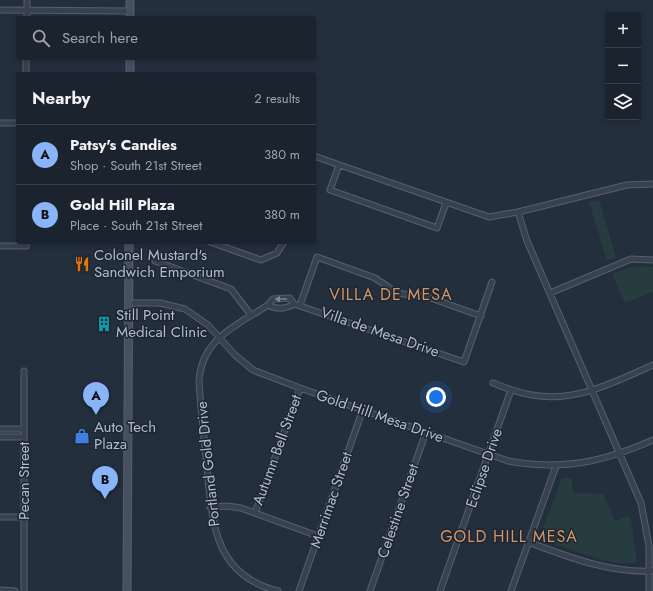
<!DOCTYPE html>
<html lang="en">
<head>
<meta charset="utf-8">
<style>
	:root { --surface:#1b232e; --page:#282f3a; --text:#f1f3f6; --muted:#a0a4aa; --line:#39404a; --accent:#8ab4f8 }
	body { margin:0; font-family:Jost,sans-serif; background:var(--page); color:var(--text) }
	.controls { position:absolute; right:12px; top:12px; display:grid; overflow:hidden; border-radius:4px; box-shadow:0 2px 6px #0003 }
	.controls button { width:36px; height:36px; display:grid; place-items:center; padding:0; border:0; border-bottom:1px solid var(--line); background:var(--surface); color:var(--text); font:20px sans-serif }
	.you { position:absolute; left:436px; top:397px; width:14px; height:14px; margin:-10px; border:3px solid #fff; border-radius:50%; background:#1a73e8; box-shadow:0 0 0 6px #1a73e833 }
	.badge { display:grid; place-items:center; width:26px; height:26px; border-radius:50%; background:var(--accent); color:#111; font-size:13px; font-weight:700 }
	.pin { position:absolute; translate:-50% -33px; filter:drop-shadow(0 1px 2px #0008) }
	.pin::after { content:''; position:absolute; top:21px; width:14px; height:12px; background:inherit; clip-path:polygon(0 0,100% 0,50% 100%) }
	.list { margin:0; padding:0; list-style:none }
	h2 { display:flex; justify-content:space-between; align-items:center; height:52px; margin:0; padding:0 16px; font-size:17px }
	h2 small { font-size:13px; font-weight:400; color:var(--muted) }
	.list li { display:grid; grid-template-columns:26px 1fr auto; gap:12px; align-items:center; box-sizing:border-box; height:60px; padding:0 16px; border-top:1px solid var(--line) }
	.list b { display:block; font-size:15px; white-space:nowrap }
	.list p { margin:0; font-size:13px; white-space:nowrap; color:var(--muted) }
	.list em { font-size:13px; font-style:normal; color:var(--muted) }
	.icon { flex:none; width:22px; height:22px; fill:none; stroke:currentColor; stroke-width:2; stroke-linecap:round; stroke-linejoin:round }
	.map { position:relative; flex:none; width:653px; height:591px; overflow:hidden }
	.search { position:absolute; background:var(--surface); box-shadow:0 2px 6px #0003; left:16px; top:16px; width:300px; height:44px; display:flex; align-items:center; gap:10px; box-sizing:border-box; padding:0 14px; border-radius:4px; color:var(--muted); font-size:15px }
	.panel { position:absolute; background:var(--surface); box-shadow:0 2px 6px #0003; left:16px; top:72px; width:300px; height:172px; border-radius:4px }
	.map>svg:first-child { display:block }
</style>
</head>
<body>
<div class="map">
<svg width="653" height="591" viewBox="0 0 653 591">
	<rect width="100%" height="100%" fill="#242f3e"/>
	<path fill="#263c3f" d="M599,200L616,257L607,261L589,202Z
		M642,266L653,267V292L625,303L612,274L629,268Z
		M562,478H571L574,493L603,494L615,521L628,516L631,520L637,562C617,570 560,545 539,538Z"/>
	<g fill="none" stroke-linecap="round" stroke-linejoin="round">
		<defs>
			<path id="minor" d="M0,10L130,11
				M27,18V0
				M26,74V58
				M0,123H18
				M314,156L489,217L518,212
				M339,165L330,190L437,228L446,203
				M210,242L261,260L277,253L284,242
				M0,246H26V242
				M155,261L231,289L251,315
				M550,293L631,259L653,260
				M129,303H160L185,309L208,325L235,355L253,370L300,388L508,461C562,471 603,462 653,440
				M268,305C276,310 286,309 294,304
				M300,305L317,257L375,278L394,291L403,294L425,296L481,316
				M24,371V591
				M493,383C506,388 518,393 532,395C575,403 615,382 653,365
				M0,429H24
				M0,437H24
				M210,507L227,506L241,508L318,536
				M255,513L300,388
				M0,517H24
				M528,542C569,557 608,573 652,571
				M0,590L15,591
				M278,591C214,575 212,523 207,467C204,439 201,411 199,382C201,339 236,326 268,305L273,299L290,298L294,304L464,362L492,282
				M299,591L363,409
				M370,591L426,432
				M440,591L511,390
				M511,591L556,466
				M649,591V546L641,503L527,241L518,212L627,185L653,184"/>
			<path id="secondary" d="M130,18V0
				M130,58V74
				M127,591L129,242"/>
		</defs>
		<use href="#minor" stroke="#565f6c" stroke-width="7"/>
		<use href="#secondary" stroke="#565f6c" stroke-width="9"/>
		<use href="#minor" stroke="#38414e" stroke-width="5"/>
		<use href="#secondary" stroke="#465061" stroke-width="7"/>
	</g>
	<defs><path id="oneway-solid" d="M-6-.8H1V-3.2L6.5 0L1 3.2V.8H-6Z"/></defs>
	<use fill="#7c8592" href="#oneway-solid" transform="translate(281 299) rotate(180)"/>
	<defs>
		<symbol id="restaurant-bare" viewBox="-9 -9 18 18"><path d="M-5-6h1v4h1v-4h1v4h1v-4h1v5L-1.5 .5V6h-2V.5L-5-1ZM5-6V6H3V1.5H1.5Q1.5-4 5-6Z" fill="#e8710a" stroke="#1d2633" stroke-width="2.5" paint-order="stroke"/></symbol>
		<symbol id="building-bare" viewBox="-9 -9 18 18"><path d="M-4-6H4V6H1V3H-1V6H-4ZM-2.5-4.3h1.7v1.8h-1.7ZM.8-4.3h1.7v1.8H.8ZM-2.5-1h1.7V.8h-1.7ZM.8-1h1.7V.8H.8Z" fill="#0f9aa8" stroke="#1d2633" stroke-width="2.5" paint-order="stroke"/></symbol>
		<symbol id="shop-bare" viewBox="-9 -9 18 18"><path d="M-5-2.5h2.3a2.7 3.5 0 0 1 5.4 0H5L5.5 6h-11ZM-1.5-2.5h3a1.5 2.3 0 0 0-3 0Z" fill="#3f7fe0" stroke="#1d2633" stroke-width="2.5" paint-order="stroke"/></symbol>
	</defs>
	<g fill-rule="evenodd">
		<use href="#restaurant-bare" x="71" y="253" width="22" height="22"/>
		<use href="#building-bare" x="93" y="313" width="22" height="22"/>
		<use href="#shop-bare" x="71" y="425" width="22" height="22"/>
	</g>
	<g text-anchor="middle" stroke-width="3" stroke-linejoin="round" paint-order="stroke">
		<g font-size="15" fill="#b4bcc9" stroke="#1d2633" text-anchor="start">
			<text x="94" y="260">Colonel Mustard's<tspan x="94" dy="17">Sandwich Emporium</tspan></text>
			<text x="116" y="320">Still Point<tspan x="116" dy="17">Medical Clinic</tspan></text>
			<text x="94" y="432">Auto Tech<tspan x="94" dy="17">Plaza</tspan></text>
		</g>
		<g font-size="15" fill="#b4bcc9" stroke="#1d2633">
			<text transform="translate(380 332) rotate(19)" y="5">Villa de Mesa Drive</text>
			<text transform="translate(380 416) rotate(19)" y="5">Gold Hill Mesa Drive</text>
			<text transform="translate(277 450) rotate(-70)" y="5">Autumn Bell Street</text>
			<text transform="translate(208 464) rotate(-96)" y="5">Portland Gold Drive</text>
			<text transform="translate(484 468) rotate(-71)" y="5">Eclipse Drive</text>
			<text transform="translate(24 481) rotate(-90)" y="5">Pecan Street</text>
			<text transform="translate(331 500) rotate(-71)" y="5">Merrimac Street</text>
			<text transform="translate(398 511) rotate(-71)" y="5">Celestine Street</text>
		</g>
		<g font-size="16" letter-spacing="1" fill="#d59563" stroke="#1d2633">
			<text x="391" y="300">VILLA DE MESA</text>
			<text x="509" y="542">GOLD HILL MESA</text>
		</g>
	</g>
</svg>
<div class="controls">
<button>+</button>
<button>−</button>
<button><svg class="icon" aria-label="layers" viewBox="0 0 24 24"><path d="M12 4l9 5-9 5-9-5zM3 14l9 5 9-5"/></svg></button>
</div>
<div class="you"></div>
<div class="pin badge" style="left:96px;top:415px">A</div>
<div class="pin badge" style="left:105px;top:499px">B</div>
<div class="search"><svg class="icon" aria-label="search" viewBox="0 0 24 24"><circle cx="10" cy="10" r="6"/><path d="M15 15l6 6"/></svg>Search here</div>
<section class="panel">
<h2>Nearby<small>2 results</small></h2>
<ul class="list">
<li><span class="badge">A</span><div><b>Patsy's Candies</b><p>Shop · South 21st Street</p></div><em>380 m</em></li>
<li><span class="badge">B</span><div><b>Gold Hill Plaza</b><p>Place · South 21st Street</p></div><em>380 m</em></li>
</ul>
</section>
</div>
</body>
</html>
